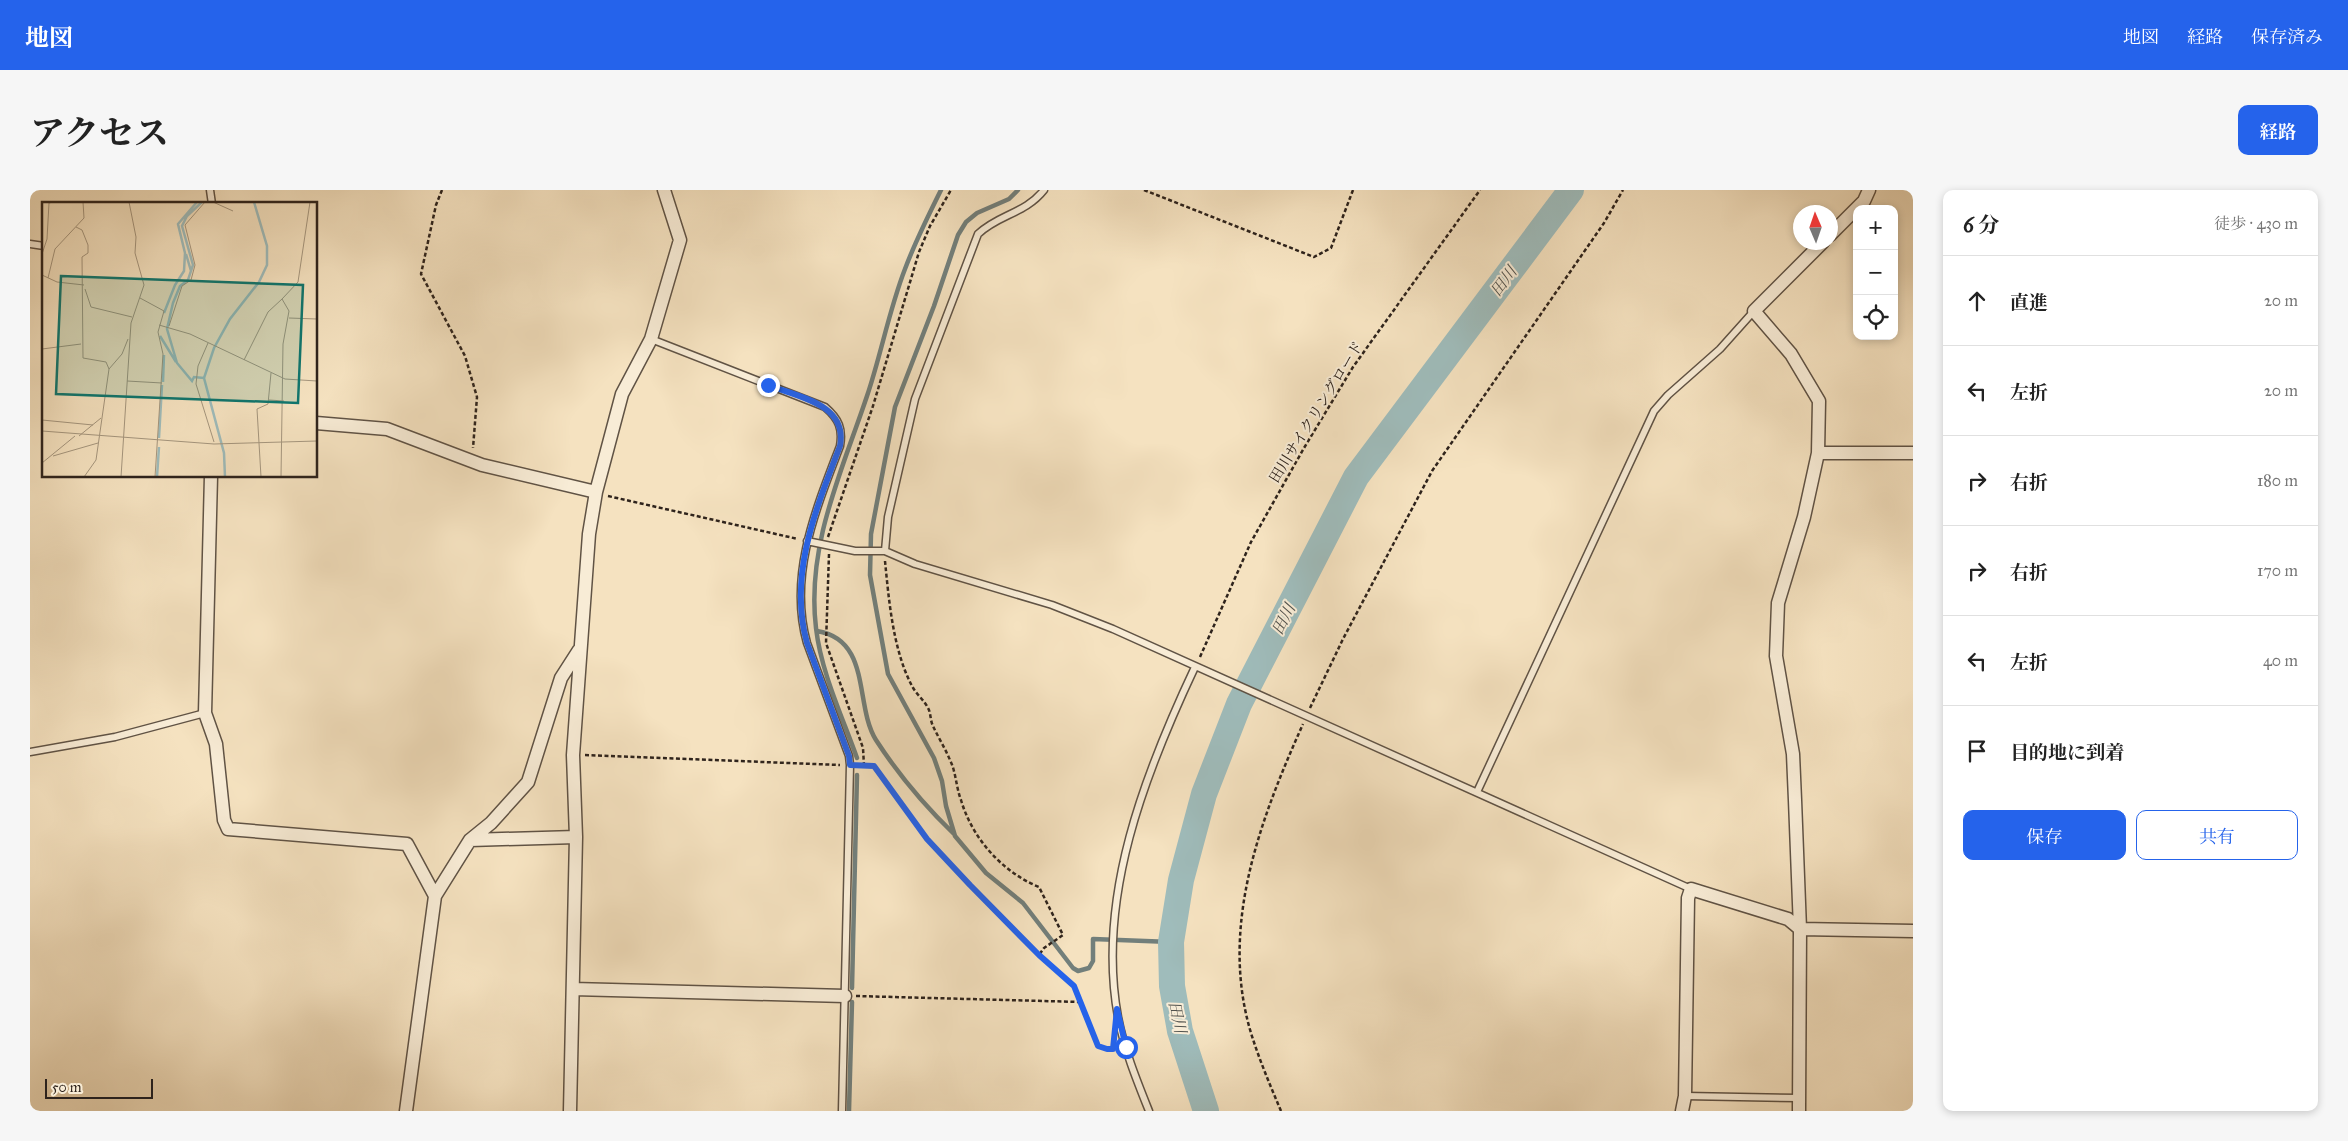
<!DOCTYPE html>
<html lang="ja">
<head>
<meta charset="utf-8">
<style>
	:root { --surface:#fff; --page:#f6f6f6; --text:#222; --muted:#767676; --line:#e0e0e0; --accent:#2563eb }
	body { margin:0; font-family:"IM FELL Great Primer","Noto Serif JP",serif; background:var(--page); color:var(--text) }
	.controls { position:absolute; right:15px; top:15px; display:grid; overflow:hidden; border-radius:10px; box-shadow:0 2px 8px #0003 }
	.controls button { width:45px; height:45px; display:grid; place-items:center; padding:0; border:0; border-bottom:1px solid var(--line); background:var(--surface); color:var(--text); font:25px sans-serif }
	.compass { position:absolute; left:1763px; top:15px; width:45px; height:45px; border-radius:50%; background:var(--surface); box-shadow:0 2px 8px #0003; rotate:358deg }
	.scale { position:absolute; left:15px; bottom:12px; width:108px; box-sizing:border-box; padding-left:5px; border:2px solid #2e231c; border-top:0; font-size:14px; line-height:18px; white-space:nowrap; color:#2e231c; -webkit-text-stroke:4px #f8ecd6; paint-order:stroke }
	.stop { position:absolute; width:15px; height:15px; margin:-11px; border:4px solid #2563eb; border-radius:50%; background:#fff }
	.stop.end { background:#2563eb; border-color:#fff; box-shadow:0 1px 5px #0008 }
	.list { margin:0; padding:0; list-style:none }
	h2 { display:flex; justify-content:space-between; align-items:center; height:65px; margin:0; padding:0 20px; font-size:21px }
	h2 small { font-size:16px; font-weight:400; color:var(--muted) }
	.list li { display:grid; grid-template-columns:32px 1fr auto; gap:15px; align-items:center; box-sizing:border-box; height:90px; padding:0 20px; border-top:1px solid var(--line) }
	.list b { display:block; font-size:19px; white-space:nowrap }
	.list em { font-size:16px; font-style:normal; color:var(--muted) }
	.actions { display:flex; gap:10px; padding:15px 20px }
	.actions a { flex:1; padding:11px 0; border:1px solid var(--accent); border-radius:10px; text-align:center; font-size:18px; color:var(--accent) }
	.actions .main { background:var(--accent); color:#fff }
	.icon { flex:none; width:28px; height:28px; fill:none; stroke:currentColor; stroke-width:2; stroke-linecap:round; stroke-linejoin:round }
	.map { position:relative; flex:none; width:1883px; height:921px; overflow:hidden; border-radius:10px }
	header { display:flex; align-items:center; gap:30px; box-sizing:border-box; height:70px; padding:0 25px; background:var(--accent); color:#fff }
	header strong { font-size:24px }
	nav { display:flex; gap:28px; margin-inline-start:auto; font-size:18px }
	.intro { display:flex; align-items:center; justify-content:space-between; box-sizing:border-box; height:120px; padding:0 30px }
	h1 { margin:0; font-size:35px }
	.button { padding:12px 22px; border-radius:10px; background:var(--accent); color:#fff; font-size:18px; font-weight:700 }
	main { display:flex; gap:30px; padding:0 30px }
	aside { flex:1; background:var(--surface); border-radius:10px; box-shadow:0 2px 8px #0003 }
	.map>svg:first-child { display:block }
</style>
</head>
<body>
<header>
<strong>地図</strong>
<nav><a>地図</a><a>経路</a><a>保存済み</a></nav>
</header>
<div class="intro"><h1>アクセス</h1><a class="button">経路</a></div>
<main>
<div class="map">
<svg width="1883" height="921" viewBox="0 0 1883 921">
	<rect width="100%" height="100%" fill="#f5e2c0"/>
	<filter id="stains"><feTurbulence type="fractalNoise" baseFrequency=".004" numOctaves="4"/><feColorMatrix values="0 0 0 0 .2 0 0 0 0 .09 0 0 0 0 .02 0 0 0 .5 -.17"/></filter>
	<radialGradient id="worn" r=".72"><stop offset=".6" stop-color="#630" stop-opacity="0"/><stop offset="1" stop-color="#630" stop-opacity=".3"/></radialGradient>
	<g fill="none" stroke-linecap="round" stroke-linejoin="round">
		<path stroke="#727f7b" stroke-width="4.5" d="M988,0L979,9L947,23L936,32L928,45L904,116L865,217L841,344L840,385L858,484L904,568L912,591L916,616L925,646L956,683L993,713L1043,778L1048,781L1059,778L1063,771V749L1141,752
			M787,441C842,450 824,515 846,550C868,584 895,616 924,644
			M827,568C812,526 791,482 786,438C776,356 812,281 837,206C851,165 859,120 875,79C885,52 898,26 911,0
			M822,798L827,585
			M819,921L822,812"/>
		<path stroke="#9fbcbb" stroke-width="26" d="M1176,921L1150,841L1142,796L1141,752L1151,690L1174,604L1209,514L1326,287L1541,0"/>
		<defs>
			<path id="service" d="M180,0L182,14
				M0,54L14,56
				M621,149L795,217C809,229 813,239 810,256C786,319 758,385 777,453L819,566L820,575L812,921
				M777,351L825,361H855L885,374L1022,415L1083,439L1661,699
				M855,361L858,327L885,209L948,44C969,24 995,24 1014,0
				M0,562L85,547L175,523
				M1447,602L1624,221L1638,205L1690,159L1724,121
				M1655,906L1769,908
				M1119,921C1107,891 1094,859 1088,827C1066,708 1115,583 1165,477"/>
			<path id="minor" d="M1800,45L1834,11L1839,0
				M286,233L357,239L452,275L566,302
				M1788,263H1883
				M181,286L175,523L186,554L194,630L198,639L377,654L405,706
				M440,650L546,647
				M543,799L815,806
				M376,921L405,706L440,650L461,633L498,592L531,488L549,460
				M540,921L546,647L543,565L559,344L566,302L592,204L621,149L650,50L634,0
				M1652,921L1655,906L1658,708L1661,699L1758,729L1770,739L1883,741
				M1769,921L1770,739L1765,610L1763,564L1746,466L1748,413L1774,327L1788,263L1789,211L1761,164L1724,121L1793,52"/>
		</defs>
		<use href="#service" stroke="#605345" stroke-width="9"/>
		<use href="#minor" stroke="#605345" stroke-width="15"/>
		<path stroke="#2e231c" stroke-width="2.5" stroke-dasharray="4 2.5" stroke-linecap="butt" d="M412,0L406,15L391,84L435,166L447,207L443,258
			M1114,0L1284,67L1301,58L1323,0
			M578,306L768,349
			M798,347L843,216L889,62L900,36L921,0
			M799,364L796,453L833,558L834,576
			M855,371C859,411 863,460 882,496C886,504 894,510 898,518C901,523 900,530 903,536C908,547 915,558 920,570C926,582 926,597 931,610C942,648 972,682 1009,697L1033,745L1014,758L1009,765
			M1170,467L1221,352L1274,258L1323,177L1450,0
			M1280,518L1313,449L1402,281L1574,33L1593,0
			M555,565L810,575
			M830,576H844L897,649L1009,765L1044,796L1068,856L1077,859H1083V856
			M826,806L1051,812
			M1251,921C1240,895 1229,869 1221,843C1189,737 1230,630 1273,534"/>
		<use href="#service" stroke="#f8ecd6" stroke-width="6"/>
		<use href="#minor" stroke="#f8ecd6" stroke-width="12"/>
	</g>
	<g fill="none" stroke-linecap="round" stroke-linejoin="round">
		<path stroke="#2563eb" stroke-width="6" d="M738,195C768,207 818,214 810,256C786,319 758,385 777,453L819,566L820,575L844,576L897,649L940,695L1009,765L1044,796L1068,856L1077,859H1083L1087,819L1096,857"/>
	</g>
	<g text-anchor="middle" stroke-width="4" stroke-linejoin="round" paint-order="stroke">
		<g font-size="15" fill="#2e231c" stroke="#f8ecd6">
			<text transform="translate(1286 222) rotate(-58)" y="5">田川サイクリングロード</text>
		</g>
		<g font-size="16" font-style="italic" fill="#50514c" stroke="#f8ecd6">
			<text transform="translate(1473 91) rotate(-53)" y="6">田川</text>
			<text transform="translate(1253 429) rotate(-63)" y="6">田川</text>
			<text transform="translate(1148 827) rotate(78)" y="6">田川</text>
		</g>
	</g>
	<g transform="translate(12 12)">
		<rect width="275" height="275" fill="#f5e2c0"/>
		<path fill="none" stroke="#9fbcbb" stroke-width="2.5" d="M160,0L145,14L140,24L151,63L146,78L138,84L131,101L125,127L135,161L150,179L152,175L162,176M144,52L149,69M122,111L133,83L142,69L143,51L136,22L155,0M118,134L134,160M121,180L122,153M117,236L120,183M115,275L117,245M183,275L182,251L162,176L172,146L188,117L217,80L225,63V44L212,0"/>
		<path fill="none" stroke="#a5967e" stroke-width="1" d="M171,0L191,9M34,25L40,28L46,43V51L40,55L41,156L64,160L67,167M0,52L5,37L7,1L11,0M0,73L15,80L42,83M6,76L13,47L42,16L41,0M43,87L49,105L90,115M98,96L122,109L116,130L121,152L113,275M247,116L275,117M117,123L148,132L243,177L275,179M127,124L140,84L149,78L153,63L143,23L163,0M166,141L156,164L154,182L172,240M0,147L39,142M202,158L226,110L240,97M85,179L120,181M227,198L242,199M0,218L51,223M0,229L172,242L275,239M37,234L59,216M11,254L56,241M0,261L33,234M42,275L54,258L67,167L80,152L86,137M79,275L89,121L102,83L93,51L94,35L87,0M219,275L215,207L226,202L229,171M239,275L241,142L247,109L240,97L256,80L268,0"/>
		<path fill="#0f766e" fill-opacity="0.15" stroke="#0f766e" stroke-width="2.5" d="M19,74L261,83L256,201L14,192Z"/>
		<rect width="275" height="275" fill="none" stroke="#2e231c" stroke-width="2.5"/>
	</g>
	<rect width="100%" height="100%" filter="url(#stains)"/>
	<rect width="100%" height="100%" fill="url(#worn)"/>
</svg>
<div class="controls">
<button>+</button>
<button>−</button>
<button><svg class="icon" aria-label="locate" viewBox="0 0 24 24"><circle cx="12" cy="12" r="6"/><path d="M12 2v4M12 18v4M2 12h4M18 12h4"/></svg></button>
</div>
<svg class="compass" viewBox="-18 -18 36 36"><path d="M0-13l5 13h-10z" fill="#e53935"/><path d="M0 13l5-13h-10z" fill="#767676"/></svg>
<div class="scale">50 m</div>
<div class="stop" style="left:1096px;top:857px"></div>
<div class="stop end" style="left:738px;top:195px"></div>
</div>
<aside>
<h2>6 分<small>徒歩 · 430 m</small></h2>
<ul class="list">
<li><svg class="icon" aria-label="ahead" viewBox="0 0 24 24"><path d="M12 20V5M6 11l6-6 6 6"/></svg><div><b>直進</b></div><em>20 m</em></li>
<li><svg class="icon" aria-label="left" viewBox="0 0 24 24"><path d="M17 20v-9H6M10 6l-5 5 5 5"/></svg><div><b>左折</b></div><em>20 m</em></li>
<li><svg class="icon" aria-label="right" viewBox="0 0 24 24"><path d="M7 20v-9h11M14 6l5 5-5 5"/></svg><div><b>右折</b></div><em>180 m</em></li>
<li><svg class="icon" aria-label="right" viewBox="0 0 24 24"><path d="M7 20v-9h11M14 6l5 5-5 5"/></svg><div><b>右折</b></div><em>170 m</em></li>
<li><svg class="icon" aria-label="left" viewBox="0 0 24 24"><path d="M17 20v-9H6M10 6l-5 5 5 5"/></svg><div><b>左折</b></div><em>40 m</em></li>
<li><svg class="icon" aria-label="arrive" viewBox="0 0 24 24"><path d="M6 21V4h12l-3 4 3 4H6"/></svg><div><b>目的地に到着</b></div></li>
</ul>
<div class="actions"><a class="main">保存</a><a>共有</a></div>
</aside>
</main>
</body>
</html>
